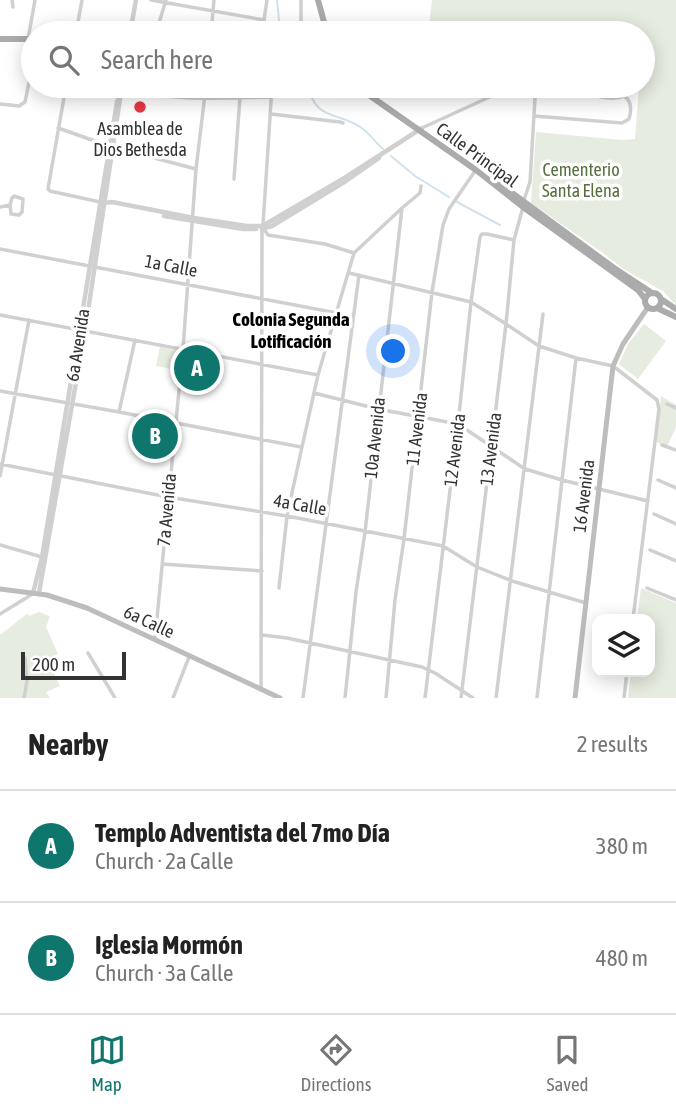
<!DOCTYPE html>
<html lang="en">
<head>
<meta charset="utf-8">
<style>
	:root { --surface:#fff; --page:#f6f6f6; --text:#222; --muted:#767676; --line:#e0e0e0; --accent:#0f766e }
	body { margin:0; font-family:"Asap Condensed",sans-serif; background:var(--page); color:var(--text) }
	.controls { position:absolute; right:21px; bottom:21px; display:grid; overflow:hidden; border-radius:14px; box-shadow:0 4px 18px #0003 }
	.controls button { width:63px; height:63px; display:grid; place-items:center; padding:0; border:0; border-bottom:2px solid var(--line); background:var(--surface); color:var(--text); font:35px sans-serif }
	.scale { position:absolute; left:21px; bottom:18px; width:105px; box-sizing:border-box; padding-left:7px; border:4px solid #333; border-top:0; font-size:19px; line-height:24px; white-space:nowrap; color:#333; -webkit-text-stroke:5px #fff; paint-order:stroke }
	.you { position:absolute; left:394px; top:352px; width:24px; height:24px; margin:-18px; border:5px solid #fff; border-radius:50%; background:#1a73e8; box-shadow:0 0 0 10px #1a73e833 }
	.badge { display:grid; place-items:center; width:46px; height:46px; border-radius:50%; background:var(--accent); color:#fff; font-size:23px; font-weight:700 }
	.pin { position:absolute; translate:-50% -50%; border:4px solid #fff; box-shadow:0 2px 7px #0006 }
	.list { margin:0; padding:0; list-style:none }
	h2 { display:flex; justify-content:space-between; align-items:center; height:91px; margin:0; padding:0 28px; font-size:30px }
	h2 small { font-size:23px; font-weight:400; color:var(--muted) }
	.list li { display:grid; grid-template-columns:46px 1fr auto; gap:21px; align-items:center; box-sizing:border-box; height:112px; padding:0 28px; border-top:2px solid var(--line) }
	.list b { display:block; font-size:26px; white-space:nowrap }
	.list p { margin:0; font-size:23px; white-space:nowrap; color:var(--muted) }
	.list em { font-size:23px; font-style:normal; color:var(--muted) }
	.icon { flex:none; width:38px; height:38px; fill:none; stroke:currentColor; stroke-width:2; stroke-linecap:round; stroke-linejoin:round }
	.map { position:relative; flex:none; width:676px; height:698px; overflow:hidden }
	.search { position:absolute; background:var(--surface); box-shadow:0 4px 18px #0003; left:21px; right:21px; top:21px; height:77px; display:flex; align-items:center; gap:18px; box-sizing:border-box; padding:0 24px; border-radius:38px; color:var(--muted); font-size:26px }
	.sheet { height:315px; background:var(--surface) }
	nav { display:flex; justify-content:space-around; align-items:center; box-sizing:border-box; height:98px; border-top:2px solid var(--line); background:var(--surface); font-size:19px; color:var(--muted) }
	nav a { display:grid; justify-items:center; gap:4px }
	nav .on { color:var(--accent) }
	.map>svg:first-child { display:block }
</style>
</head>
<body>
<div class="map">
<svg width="676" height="698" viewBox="0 0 676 698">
	<rect width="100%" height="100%" fill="#fff"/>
	<path fill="#e6ecdf" d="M432,0H676V305L663,291L625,270L603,253L531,203L536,132L622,140L635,139L639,86H643V33H428Z
		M644,324L666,341L638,379L619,364L628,344Z
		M160,347L179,351L178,370L156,366Z
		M661,396L676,405V427L667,447L656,442Z
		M641,588L676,603V698H628L631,672H650V619H637Z
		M39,612L50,616L46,627L58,654L47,659L60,686L46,692L50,698H0V635L28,613L29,616Z"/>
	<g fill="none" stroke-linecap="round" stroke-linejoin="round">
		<path stroke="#cfe2ee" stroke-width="2" d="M277,0L279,21L284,33
			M308,86C316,123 341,111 363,129C370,134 376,143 383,149
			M391,156L415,176L449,197
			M457,202L500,225"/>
		<path stroke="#d0d0d0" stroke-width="3.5" d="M12,0L13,7
			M151,0L264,20
			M76,33L82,0
			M156,33L166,0
			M211,33L214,0
			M262,33L267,0
			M301,33V0
			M542,33V30
			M66,86L48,189L50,191L100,202
			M90,86L120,97
			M488,86L494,90L496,94
			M121,88C172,102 220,98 272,97
			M540,92L546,91L570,94
			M590,93C599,98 615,100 624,96
			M0,104L19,106L25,102L30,77L25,65V56L35,0
			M271,114L340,122L343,123
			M58,128L109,146L196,169
			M422,128L496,94L518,91L566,96L571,94L590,93L594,91C615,93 637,91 629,119L622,123L534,116
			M234,179L240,97
			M524,200L530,182L535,98L534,93L536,86
			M0,207L10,205L12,198L14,196L23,199L22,212L19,215L11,214L10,205
			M263,225L272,86
			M264,229L268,235L325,244L354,253
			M0,249L337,313
			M349,273L471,302L506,324L539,346L576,358L613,366L657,400L659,409L633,619
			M0,315L318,375
			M0,391L119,412L301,447
			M314,393L378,409L458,424L525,469L562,480L648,501
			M667,404L676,408
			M119,412L135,340
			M662,445L676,450
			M0,464L168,497L287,516L443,546L477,567L512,581L586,603
			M0,476L29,320
			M658,480L676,488
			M654,514L676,524
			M0,545L42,557
			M650,550L676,561
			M162,564L262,571
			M279,588L287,516L302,447L318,375L354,253L402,208
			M647,588L676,600
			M0,614L31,595
			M262,635L287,638L422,667L435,673L473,698
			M155,639L183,349L196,169L206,86
			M88,653L115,698
			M261,690L262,229
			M24,698L27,681L25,658
			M173,698L189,657
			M303,698L359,275
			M345,698L356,592L365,532L402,208L420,193L421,186
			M386,698L395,600L404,539L432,292L443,225L449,209L475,171
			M425,698L458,424L471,302L480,237L482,234H487L514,240
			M461,698L506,324L514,240L523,207
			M496,698L543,314
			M537,698L576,358
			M624,698L627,672"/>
		<path stroke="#d0d0d0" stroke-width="4.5" d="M130,33L136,0
			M104,203L112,202L194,218L247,226H261
			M164,216L243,229H256
			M264,225L346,177L422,128
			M265,228L262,229L261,226L264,225L265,228L272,226L346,181L379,158
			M33,593L42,557L117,102L119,98
			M39,593L85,331L122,86"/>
		<path stroke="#bdbdbd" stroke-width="5" d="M0,589L47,595L87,608L280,698
			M575,698L613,366L623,344L648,307"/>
		<path stroke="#ababab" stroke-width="6" d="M318,0L327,33
			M0,39H33
			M356,86L476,170L523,207L638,290L645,299
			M497,182L614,268L652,293
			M645 301a8 8 0 1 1 16 0a8 8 0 1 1-16 0Z
			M661,299L676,309
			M657,308L676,317"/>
	</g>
	<circle fill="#e63946" stroke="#fff" stroke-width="2.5" cx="140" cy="107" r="7"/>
	<g text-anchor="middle" stroke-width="7" stroke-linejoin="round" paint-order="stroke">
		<g font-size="18" fill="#333" stroke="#fff">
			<text x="140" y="135">Asamblea de<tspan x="140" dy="21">Dios Bethesda</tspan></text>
		</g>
		<g font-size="18" fill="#333" stroke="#fff">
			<text transform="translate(477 155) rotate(36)" y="6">Calle Principal</text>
			<text transform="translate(171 266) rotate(11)" y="6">1a Calle</text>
			<text transform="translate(78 345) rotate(-81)" y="6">6a Avenida</text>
			<text transform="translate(417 429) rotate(-83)" y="6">11 Avenida</text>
			<text transform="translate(375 438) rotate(-84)" y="6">10a Avenida</text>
			<text transform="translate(491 449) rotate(-83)" y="6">13 Avenida</text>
			<text transform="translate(455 450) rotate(-83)" y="6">12 Avenida</text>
			<text transform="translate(584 496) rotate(-83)" y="6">16 Avenida</text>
			<text transform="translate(300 505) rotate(10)" y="6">4a Calle</text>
			<text transform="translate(167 510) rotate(-85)" y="6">7a Avenida</text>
			<text transform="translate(149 622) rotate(25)" y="6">6a Calle</text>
		</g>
		<g font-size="18" fill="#56703f" stroke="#fff">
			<text x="581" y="176">Cementerio<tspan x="581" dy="21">Santa Elena</tspan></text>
		</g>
		<g font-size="19" font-weight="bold" fill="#000" stroke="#fff">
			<text x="291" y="326">Colonia Segunda<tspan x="291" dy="22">Lotificación</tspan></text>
		</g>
	</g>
</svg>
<div class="controls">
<button><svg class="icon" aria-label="layers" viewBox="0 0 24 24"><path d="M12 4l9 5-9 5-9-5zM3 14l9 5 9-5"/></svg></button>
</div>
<div class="scale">200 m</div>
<div class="you"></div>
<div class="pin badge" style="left:197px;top:368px">A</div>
<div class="pin badge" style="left:155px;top:436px">B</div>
<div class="search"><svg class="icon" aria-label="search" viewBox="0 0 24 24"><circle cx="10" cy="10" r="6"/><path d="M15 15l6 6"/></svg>Search here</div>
</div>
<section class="sheet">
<h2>Nearby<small>2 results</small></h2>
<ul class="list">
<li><span class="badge">A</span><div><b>Templo Adventista del 7mo Día</b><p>Church · 2a Calle</p></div><em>380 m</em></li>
<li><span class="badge">B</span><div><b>Iglesia Mormón</b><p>Church · 3a Calle</p></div><em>480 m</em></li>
</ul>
</section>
<nav>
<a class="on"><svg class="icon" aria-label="map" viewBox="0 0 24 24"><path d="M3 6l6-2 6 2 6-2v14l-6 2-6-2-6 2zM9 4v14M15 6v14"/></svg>Map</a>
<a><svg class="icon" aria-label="directions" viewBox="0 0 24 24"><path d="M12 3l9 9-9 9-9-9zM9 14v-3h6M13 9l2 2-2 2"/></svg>Directions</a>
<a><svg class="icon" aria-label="saved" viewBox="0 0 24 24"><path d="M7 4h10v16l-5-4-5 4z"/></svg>Saved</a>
</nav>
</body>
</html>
